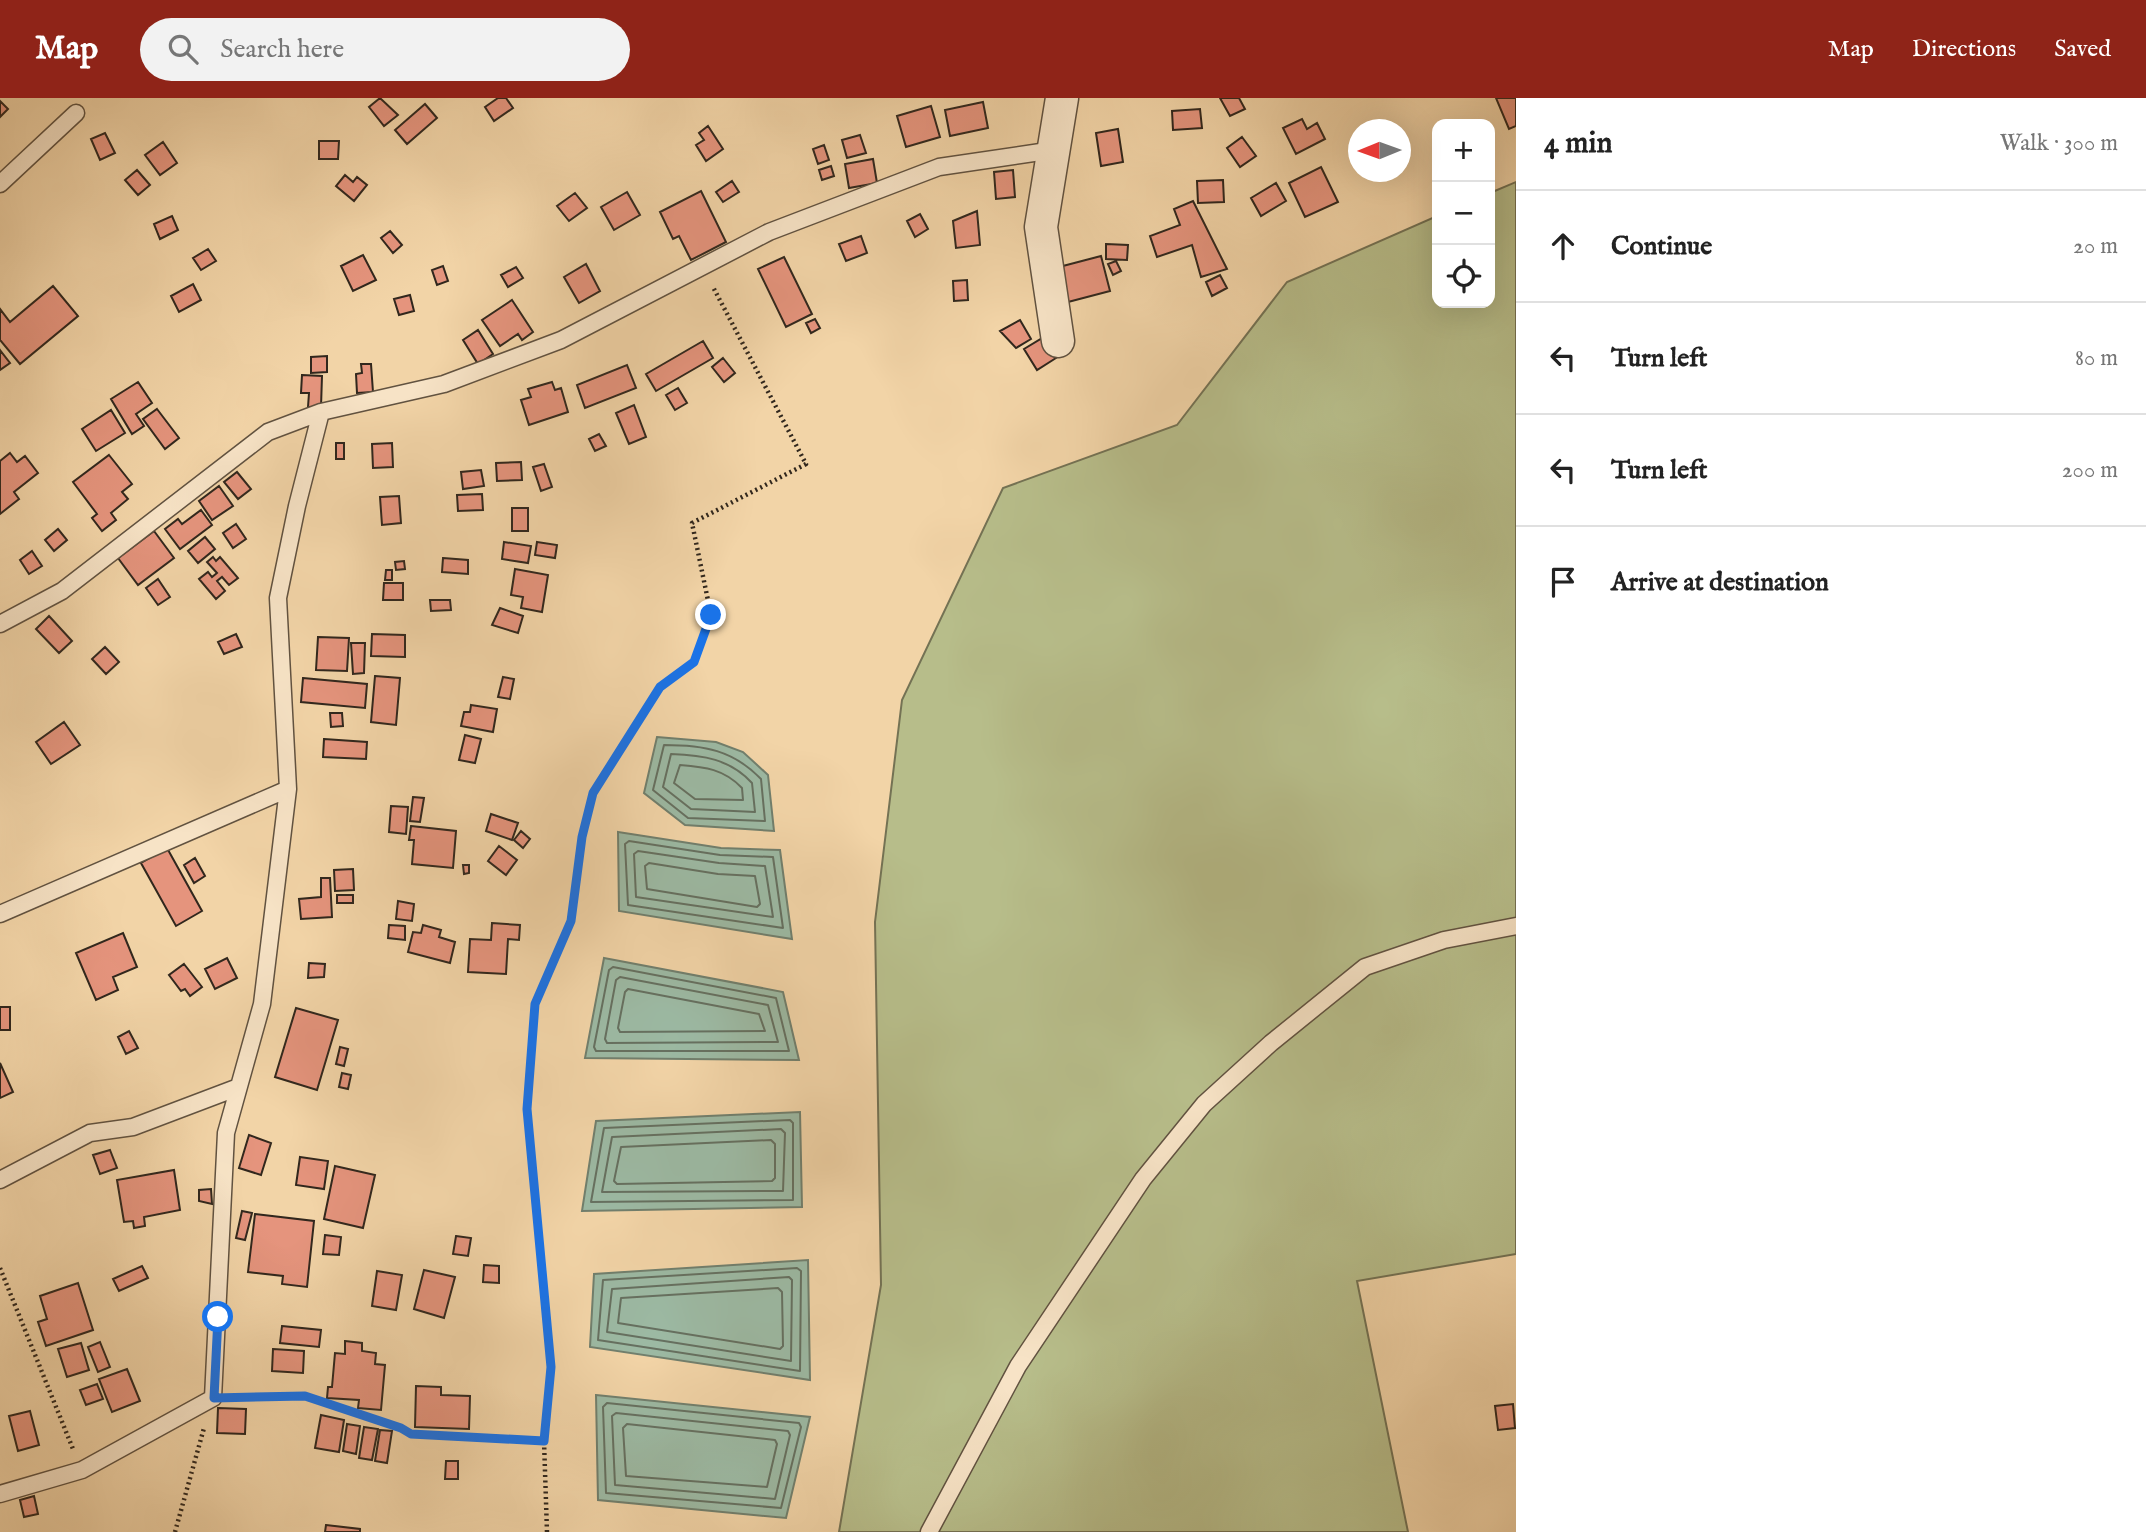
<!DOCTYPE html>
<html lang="en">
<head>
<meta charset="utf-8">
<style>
	:root { --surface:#fff; --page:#f2f2f2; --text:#222; --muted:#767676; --line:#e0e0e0; --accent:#8f2418 }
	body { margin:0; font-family:"IM FELL English",serif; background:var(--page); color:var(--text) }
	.controls { position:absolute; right:21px; top:21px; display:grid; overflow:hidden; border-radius:14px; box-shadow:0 7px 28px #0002 }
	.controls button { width:63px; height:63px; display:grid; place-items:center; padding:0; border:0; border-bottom:2px solid var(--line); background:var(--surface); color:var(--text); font:35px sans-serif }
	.compass { position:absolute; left:1348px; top:21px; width:63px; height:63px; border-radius:50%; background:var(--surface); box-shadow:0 7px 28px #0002; rotate:269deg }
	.stop { position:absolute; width:21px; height:21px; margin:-16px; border:5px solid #1a73e8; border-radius:50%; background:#fff }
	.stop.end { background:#1a73e8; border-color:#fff; box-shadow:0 2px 7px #0008 }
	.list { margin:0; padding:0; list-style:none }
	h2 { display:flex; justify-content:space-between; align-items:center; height:91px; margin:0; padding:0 28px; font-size:30px }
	h2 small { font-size:23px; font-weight:400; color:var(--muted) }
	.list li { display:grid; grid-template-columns:46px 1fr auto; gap:21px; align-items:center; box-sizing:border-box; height:112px; padding:0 28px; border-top:2px solid var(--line) }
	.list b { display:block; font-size:26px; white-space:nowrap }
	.list em { font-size:23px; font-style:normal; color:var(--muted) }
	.icon { flex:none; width:38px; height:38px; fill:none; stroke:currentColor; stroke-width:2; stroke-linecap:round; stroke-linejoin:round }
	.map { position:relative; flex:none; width:1516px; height:1434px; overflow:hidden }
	header { display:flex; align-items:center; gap:42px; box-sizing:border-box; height:98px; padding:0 35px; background:var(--accent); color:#fff }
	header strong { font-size:33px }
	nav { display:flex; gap:38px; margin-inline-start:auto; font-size:24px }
	.search { width:490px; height:63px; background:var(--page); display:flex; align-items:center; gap:18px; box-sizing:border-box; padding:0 24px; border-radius:38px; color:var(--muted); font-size:26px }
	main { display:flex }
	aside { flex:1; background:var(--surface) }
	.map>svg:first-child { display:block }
</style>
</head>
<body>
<header>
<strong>Map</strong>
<div class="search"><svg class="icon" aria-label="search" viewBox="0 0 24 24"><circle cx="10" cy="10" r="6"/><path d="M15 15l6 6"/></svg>Search here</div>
<nav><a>Map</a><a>Directions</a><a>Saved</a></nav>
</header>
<main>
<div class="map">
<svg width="1516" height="1434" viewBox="0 0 1516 1434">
	<rect width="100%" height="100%" fill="#f2d4a7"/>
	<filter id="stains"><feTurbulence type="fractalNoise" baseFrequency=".00286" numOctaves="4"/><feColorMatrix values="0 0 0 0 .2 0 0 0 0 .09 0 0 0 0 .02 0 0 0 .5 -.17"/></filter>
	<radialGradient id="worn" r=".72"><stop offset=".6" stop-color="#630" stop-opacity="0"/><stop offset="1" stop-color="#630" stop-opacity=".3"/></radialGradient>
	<path fill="#b7bd8a" stroke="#747254" stroke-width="2" d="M1516,84V1156L1357,1183L1408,1434H839L881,1187L875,824L902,602L1003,390L1177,327L1287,184L1437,118V205H1490V95Z"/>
	<path fill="#9cb9a3" stroke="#717f6d" stroke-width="2" d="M657,639L716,644L743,654L768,677L774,733L685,727L644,695Z
		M618,734L721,750L780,752L792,841L619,813Z
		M604,860L783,894L799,962L585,960Z
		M800,1014L802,1109L582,1113L596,1023Z
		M808,1162L810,1282L590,1249L594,1176Z
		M596,1297L810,1319L786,1420L598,1402Z"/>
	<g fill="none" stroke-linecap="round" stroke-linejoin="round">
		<path stroke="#667060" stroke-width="2" d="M664,647C704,647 733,652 761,681L765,723L688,720L653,692Z
			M671,656C703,657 730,661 752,685L755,714L691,711L663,689Z
			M680,667C705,669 724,671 742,690L743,702L695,701L674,685Z
			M629,743L720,757L773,759L783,830L628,807L625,746Z
			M638,753L719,765L765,768L773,819L636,799L634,756Z
			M649,765L718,776L755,778L760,806L757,809L647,791L645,768Z
			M613,869L776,900L789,953H596L594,949L609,872Z
			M620,879L768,907L778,944L607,945L605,941L616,882Z
			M628,891L759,916L765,933L620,934L618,930L625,894Z
			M790,1022L793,1025V1102L591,1104L604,1030Z
			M781,1031L785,1035L783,1093L602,1094L612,1039Z
			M771,1042L775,1046V1080L772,1083L617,1086L614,1083L621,1049Z
			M797,1170L801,1173L800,1273L598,1242L603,1182Z
			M789,1179L792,1182L791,1263L607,1234L612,1191Z
			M778,1190L782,1194L783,1248L780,1251L618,1225L621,1200Z
			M607,1305L799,1325L801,1329L781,1410L606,1395L603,1309Z
			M616,1315L788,1333L790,1337L775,1401L615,1387L612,1318Z
			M627,1326L775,1342L777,1346L767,1389L626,1378L623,1330Z"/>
	</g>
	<path fill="#e5947d" stroke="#31271d" stroke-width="2" d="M380,0L398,17L384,28L369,9Z
		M498,0H506L513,10L494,23L485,9Z
		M1220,0H1239L1245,11L1230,18Z
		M1496,0H1516V28L1509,31Z
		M0,3L8,11L0,19Z
		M983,4L988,30L950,38L945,12Z
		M425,6L437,20L407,46L395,32Z
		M931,8L940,39L906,49L897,18Z
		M1200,11L1202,30L1173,32L1172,13Z
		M1302,21L1307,31L1317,25L1325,41L1296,56L1283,30Z
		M708,28L723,51L706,63L696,47L704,42L699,35Z
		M1118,31L1123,64L1101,68L1096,35Z
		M105,35L115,55L100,62L91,41Z
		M860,37L866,55L847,60L842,42Z
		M1242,39L1256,58L1240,69L1227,50Z
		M319,43H339L338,61H319Z
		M163,44L177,65L160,77L145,57Z
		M824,47L829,62L818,66L813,51Z
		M873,61L877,85L849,90L845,66Z
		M831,68L834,78L822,82L819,72Z
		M1321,69L1338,104L1305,119L1289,85Z
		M137,72L150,87L138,97L125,82Z
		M1013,72L1015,99L996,101L994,74Z
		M345,77L353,84L357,79L367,87L354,103L336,88Z
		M1223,82L1224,104L1198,105L1197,83Z
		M732,83L739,94L723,104L716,94Z
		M1276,85L1286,103L1261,118L1251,100Z
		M701,93L726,144L691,162L679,138L673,141L660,114Z
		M627,94L640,117L614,132L601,109Z
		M575,95L587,110L569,123L557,108Z
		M1193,103L1227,171L1201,179L1192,147L1157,159L1150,138L1180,127L1174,111Z
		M977,113L980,147L956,150L953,123Z
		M920,116L928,131L915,139L907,123Z
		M172,118L178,132L160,141L154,126Z
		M390,133L402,147L393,155L381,140Z
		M861,138L867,155L846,163L839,146Z
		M1106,146L1128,147L1127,162L1106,161Z
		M208,151L216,163L201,172L193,160Z
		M363,157L376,182L353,193L341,168Z
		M1101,158L1110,193L1068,204L1059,169Z
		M784,159L812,216L786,229L758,171Z
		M1116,163L1121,173L1113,177L1108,166Z
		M586,166L600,193L579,205L564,179Z
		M443,168L448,183L437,187L432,172Z
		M516,169L523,180L508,189L501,177Z
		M1220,177L1227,190L1212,198L1206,184Z
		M967,182L968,202L954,203L953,183Z
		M193,186L201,202L179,214L171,198Z
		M53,188L78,218L20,266L0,242V211L10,224Z
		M410,197L414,213L399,217L394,201Z
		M512,202L533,234L522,242L518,236L500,248L482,222Z
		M815,221L820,230L811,235L806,225Z
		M1020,222L1031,241L1016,250L1000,233Z
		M478,232L493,256L478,266L463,242Z
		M1044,239L1056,260L1037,272L1024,251Z
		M703,243L713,260L656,293L646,276Z
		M0,252L10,265L0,272Z
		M327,258V274L311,275V259Z
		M723,260L735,275L724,284L712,269Z
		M361,266H371L373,294L357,295L356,276L362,275Z
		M627,267L636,290L585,310L577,287Z
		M302,277L322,278L321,309H308L309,295H301Z
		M138,284L152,305L136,316L144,328L132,336L111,301Z
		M552,284L555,292L561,290L568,314L529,327L521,302L531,299L528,291Z
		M678,290L687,305L675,312L666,297Z
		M634,307L646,339L629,346L616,315Z
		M157,311L179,340L165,351L143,321Z
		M111,312L125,335L96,353L82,331Z
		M599,336L606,348L595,353L589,341Z
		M336,345H344V361H336Z
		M392,345L393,369L373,370L372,346Z
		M10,355L17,364L25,358L38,375L14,394L19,401L0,416V363Z
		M109,357L132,386L122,394L128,401L111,415L116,422L102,433L92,420L97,416L73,384Z
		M521,364L522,382L497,383L496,365Z
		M544,366L552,389L541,393L533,369Z
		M481,372L484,388L463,391L461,374Z
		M237,374L251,391L238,401L224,384Z
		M219,388L233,408L212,422L199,403Z
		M482,396L483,412L458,413L457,397Z
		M399,398L401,425L382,427L380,399Z
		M512,410H528V433H512Z
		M201,412L212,427L180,451L165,431L178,421L182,426Z
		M236,426L246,441L233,450L223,435Z
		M58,431L67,442L54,453L45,442Z
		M154,433L174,460L138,487L118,460Z
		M205,439L215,451L198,465L188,453Z
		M504,444L531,448L528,465L502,461Z
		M537,444L557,447L555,460L535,457Z
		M32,453L42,468L29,476L20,462Z
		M213,459L216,463L220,459L238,480L229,487L222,479L217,483L225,493L216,501L199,481L208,474L212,479L217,475L207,464Z
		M443,460L468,462V476L442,474Z
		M404,463L405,471L396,472L395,464Z
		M515,471L548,477L542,514L521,510L523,499L511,497Z
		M386,472H392V482H385Z
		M158,481L170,499L158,507L146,490Z
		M384,485H403V502H383Z
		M430,502H450L451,512L431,513Z
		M500,510L523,518L518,535L492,527Z
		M49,518L72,543L59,555L36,531Z
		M236,536L242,549L224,556L218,544Z
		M372,536L405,537V559L371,558Z
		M318,539L349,540L347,573L316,572Z
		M351,545H365L364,575L353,576Z
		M105,549L119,564L106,576L92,561Z
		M375,578L400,580L396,627L371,624Z
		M503,579L514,581L510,601L498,599Z
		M303,580L367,586L365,610L301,604Z
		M471,607L497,611L493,634L461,628L464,614H470Z
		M330,615H342L343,628L331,629Z
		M64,624L80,647L51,666L36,644Z
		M465,637L481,641L475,665L459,662Z
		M324,641L367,644L366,661L323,659Z
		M413,699L424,700L420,724L410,723Z
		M391,708L408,709L406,736L389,734Z
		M491,716L518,725L512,742L486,733Z
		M411,728L456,733L453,770L412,766L414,742H409Z
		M521,733L530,741L523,750L514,742Z
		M499,748L517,762L506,777L488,763Z
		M167,750L202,813L176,828L141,765Z
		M195,760L205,778L194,785L184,767Z
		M463,767H469V775L464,776Z
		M353,771L354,792L335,793L334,772Z
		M321,780H330L332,819L301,821L299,801L321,799Z
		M337,797H353V805H337Z
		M398,803L414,806L412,823L396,821Z
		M492,825L520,827L519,842L508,841L506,876L468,874L470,841L491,842Z
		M389,827L405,828V842L388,840Z
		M423,827L441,832L439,839L455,844L450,865L408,854L413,834L421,835Z
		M123,835L137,869L113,879L118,892L96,902L76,855Z
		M227,860L237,880L215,891L205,871Z
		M309,865L325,866L324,879L308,880Z
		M184,866L202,889L190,898L185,891L181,893L169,877Z
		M0,909H10V932H0Z
		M296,910L338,922L317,992L275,979Z
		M129,933L138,950L126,956L118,939Z
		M340,949L348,951L344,968L336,966Z
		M0,965L13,994L0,1000Z
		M342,975L351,977L348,991L339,989Z
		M249,1037L271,1045L261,1077L239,1070Z
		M110,1052L117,1070L100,1076L93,1057Z
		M300,1059L328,1063L324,1091L296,1087Z
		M335,1068L375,1077L363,1130L324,1121Z
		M174,1072L180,1112L144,1119L145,1128L134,1130L133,1123L124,1124L117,1082Z
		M211,1091L212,1106L199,1103V1092Z
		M242,1113L252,1115L245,1142L236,1140Z
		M255,1116L314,1123L307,1189L282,1186L283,1178L248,1174Z
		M325,1137L341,1139L339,1157L323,1156Z
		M456,1138L471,1140L468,1158L453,1156Z
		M484,1167L499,1168V1185L483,1184Z
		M142,1168L148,1180L119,1193L113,1181Z
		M424,1172L455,1179L444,1220L414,1211Z
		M377,1173L402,1177L396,1212L372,1208Z
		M78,1185L93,1232L46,1248L38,1224L47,1221L40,1198Z
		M282,1228L321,1232L319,1249L280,1245Z
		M345,1243L362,1245V1253L376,1255L375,1266L385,1267L381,1312L358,1310L359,1302L327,1300L328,1289H332L335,1255L345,1256Z
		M100,1244L110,1269L98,1274L88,1249Z
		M81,1245L89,1272L67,1279L58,1251Z
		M273,1251L304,1253L303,1275L272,1273Z
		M127,1271L140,1303L112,1314L99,1281Z
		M97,1286L103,1301L86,1307L80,1292Z
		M416,1288L441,1289V1297L470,1298L469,1331L415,1329Z
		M1513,1306L1515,1330L1498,1332L1495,1308Z
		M218,1310L246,1311L245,1336L217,1335Z
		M30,1313L39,1347L18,1353L9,1318Z
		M321,1317L344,1322L339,1354L315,1350Z
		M347,1326L360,1328L356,1356L343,1353Z
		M364,1329L378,1331L372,1362L359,1360Z
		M380,1332L392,1333L387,1365L375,1363Z
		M446,1363H458V1381H445Z
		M34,1398L38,1416L24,1419L20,1402Z
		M326,1427L360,1431V1434H325Z"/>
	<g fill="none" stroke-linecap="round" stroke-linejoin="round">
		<defs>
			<path id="lane" d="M0,86L76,15
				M0,526L62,493L268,334L321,314L444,286L561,242L769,134L939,69L1054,52
				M0,816L288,691
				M0,1082L90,1035L133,1029L236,990
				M0,1396L82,1372L213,1300L226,1035L262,906L288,691L278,500L297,408L321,314
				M929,1434L1018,1268L1143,1081L1204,1006L1271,945L1365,869L1444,842L1516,828"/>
			<path id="street" d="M1058,243L1041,129L1062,0"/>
		</defs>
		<use href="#lane" stroke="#615240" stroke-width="19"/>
		<use href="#street" stroke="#615240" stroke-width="35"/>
		<path stroke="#31271d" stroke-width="4.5" stroke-dasharray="2 3.5" stroke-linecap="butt" d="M0,1170L73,1351
			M236,1300L305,1298L400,1330L411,1336L544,1343
			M175,1434L204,1330
			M547,1434L544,1343L551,1269L527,1011L535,906L571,823L582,739L593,695L661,589L694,564L711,517L692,425L806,366L713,189"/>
		<use href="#lane" stroke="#f7e3c6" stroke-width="16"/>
		<use href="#street" stroke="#f7e3c6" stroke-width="32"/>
	</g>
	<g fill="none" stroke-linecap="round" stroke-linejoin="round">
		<path stroke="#1a73e8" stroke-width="9" d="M218,1219L214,1300L305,1298L401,1330L411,1336L544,1343L551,1269L527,1011L535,906L571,823L582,739L593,695L660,589L694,564L711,517"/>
	</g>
	<rect width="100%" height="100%" filter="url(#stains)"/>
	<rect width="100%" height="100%" fill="url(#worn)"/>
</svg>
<div class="controls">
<button>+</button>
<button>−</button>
<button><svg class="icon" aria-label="locate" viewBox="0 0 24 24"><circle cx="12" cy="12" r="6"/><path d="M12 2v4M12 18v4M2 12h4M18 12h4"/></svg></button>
</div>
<svg class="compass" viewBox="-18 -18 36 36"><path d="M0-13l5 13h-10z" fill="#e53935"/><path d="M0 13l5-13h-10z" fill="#767676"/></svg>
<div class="stop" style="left:218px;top:1219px"></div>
<div class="stop end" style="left:711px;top:517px"></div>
</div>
<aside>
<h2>4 min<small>Walk · 300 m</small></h2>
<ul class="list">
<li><svg class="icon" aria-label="ahead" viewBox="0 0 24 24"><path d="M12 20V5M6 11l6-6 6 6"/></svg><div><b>Continue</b></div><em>20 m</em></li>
<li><svg class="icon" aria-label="left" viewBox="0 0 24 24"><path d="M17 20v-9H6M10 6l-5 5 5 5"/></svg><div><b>Turn left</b></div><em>80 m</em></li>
<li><svg class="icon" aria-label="left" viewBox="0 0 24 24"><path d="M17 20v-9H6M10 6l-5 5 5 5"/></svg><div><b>Turn left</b></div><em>200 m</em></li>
<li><svg class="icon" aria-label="arrive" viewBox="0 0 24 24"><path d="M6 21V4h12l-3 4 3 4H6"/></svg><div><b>Arrive at destination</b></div></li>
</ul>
</aside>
</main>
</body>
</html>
